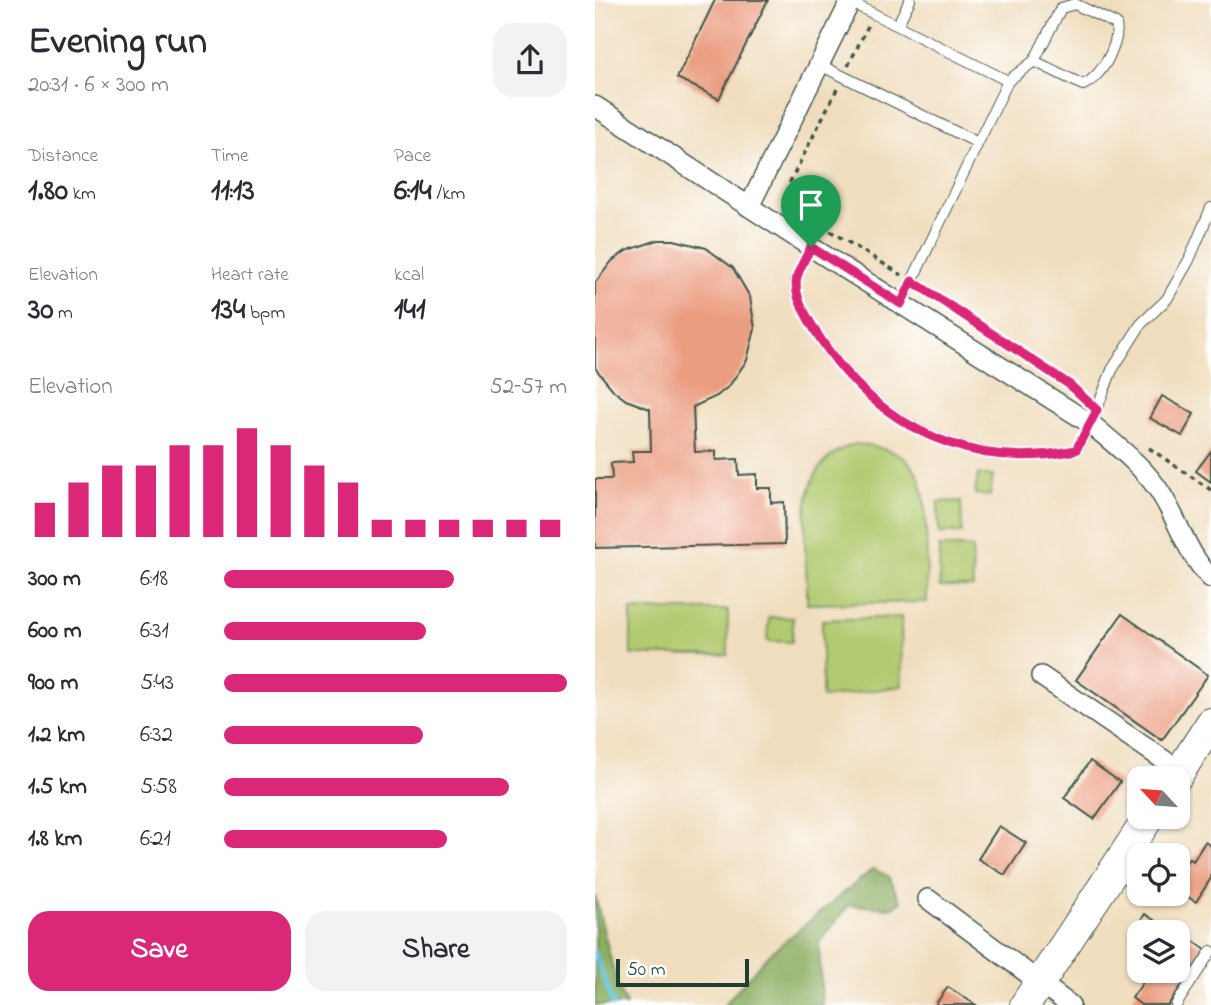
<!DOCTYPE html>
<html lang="en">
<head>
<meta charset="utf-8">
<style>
	:root { --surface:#fff; --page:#f2f2f3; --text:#2b2b33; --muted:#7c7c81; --accent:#db2777 }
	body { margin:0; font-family:"Indie Flower",sans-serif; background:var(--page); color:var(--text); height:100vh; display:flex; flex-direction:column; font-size:26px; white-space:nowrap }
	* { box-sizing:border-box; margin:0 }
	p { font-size:23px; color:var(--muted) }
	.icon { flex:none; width:38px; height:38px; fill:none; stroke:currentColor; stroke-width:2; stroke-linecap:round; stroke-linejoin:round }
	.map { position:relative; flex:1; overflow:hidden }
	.side { display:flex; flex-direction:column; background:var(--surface); width:595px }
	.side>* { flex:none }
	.needle { width:46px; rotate:296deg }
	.controls { position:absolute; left:532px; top:766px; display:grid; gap:14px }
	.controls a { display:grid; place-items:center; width:63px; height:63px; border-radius:14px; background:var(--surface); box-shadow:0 2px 5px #0004; font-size:35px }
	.scale { position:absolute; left:21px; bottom:18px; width:133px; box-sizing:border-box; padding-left:7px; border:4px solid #1f3d34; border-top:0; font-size:19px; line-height:24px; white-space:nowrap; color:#1f3d34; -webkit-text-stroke:5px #fff; paint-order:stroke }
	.pin { position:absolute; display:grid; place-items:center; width:60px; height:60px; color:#fff; margin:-72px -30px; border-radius:50% 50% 50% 0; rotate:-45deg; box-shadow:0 0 7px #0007 }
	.pin .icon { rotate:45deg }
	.round { display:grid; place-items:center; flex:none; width:74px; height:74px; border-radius:21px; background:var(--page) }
	.overview { display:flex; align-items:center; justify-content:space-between; height:119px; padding:0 28px }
	h1 { font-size:38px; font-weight:700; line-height:52px }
	.metrics { display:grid; grid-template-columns:repeat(3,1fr); gap:10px; height:119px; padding:7px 28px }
	.metrics div { display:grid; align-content:center }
	.metrics b { font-size:30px; font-weight:700 }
	.metrics small { font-size:19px; font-weight:400 }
	.metrics p { font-size:19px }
	.chart { height:196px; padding:14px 28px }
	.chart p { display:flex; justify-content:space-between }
	.chart svg { width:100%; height:126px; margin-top:7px; stroke:var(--accent); stroke-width:6 }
	.cta { display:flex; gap:14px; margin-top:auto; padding:14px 28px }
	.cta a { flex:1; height:80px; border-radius:21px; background:var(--accent); color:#fff; font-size:28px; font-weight:700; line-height:80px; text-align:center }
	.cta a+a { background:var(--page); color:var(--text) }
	ul { padding:0 28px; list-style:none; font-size:23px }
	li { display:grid; grid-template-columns:112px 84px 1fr; align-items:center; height:52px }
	li i { height:18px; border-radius:9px; background:var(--accent) }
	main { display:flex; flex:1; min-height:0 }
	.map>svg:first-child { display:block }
	.green { fill:#b2ca6f; stroke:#688452; stroke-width:2 }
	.forest { fill:#8dae62; stroke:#56764b; stroke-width:2 }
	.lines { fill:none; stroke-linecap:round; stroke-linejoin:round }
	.stream { stroke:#5ec5db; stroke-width:5 }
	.building { fill:#eb9d80 }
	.service-casing { stroke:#3e5549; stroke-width:12 }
	.minor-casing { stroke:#3e5549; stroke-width:22 }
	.primary-casing { stroke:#3e5549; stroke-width:32 }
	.path { stroke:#3e5549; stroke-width:3.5; stroke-dasharray:5 5; stroke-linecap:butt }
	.service { stroke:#fff; stroke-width:10 }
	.minor { stroke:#fff; stroke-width:19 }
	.primary { stroke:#fff; stroke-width:30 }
	.route-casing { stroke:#fff; stroke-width:14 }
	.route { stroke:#db2777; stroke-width:9 }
</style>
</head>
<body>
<main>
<section class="side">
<div class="overview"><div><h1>Evening run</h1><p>20:31 · 6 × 300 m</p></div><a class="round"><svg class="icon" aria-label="share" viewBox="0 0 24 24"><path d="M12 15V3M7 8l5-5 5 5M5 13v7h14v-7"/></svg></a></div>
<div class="metrics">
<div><p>Distance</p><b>1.80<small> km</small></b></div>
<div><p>Time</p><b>11:13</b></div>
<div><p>Pace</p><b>6:14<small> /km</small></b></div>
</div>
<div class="metrics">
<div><p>Elevation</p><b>30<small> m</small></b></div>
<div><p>Heart rate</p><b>134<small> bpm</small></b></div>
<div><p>kcal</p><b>141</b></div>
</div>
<div class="chart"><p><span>Elevation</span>52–57 m</p>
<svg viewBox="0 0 160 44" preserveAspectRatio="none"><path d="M5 44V32M15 44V25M25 44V19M35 44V19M45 44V12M55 44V12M65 44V6M75 44V12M85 44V19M95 44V25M105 44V38M115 44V38M125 44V38M135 44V38M145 44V38M155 44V38"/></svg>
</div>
<ul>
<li><b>300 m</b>6:18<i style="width:67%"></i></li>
<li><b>600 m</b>6:31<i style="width:59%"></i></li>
<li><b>900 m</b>5:43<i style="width:100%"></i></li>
<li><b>1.2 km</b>6:32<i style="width:58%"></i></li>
<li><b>1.5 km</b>5:58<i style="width:83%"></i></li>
<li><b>1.8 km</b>6:21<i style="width:65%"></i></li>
</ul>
<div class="cta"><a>Save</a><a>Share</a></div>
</section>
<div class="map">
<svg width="616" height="1005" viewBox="0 0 616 1005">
	<rect width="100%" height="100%" fill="#fff"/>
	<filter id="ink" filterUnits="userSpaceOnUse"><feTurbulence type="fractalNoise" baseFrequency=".0143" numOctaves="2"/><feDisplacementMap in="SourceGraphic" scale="14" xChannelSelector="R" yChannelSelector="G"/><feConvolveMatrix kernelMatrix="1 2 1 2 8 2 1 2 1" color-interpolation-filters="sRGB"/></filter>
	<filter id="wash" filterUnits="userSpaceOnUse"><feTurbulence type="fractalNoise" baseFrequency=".00686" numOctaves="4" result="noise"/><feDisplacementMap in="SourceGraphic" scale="28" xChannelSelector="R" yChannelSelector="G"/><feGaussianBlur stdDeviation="1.57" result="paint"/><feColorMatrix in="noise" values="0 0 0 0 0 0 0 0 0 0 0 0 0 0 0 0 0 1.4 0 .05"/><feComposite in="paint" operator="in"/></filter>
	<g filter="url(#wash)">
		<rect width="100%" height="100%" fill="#f0ddbd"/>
		<path class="green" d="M261,444C323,450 330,473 331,531C332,555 332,579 332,602L212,604C214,549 191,462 261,444Z
			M383,474L398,476L395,496L380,494Z
			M366,501L367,533H344L343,502Z
			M344,547H377L378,587H345Z
			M36,610H133V655H36Z
			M174,617L198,618L197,642L172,641Z
			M306,617L307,686L227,698V620Z"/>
		<path class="forest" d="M278,869L293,876L306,902L296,908L254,905L224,943L227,1005H129L173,955Z
			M0,896L22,985L31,1005H0Z"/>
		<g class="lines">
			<path class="stream" d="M0,953L18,1005"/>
		</g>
		<g id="blocks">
			<path class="building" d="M120,0H173L124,99L82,78Z
				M63,240H79L111,248L138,268L155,297L160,329L152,360L134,386L122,396L98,407L100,452L121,451V460L143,459L144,475L162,474V488H176V503L189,502L190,544L0,548V479H17L16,463L38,462L37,451H56L55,409L31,400L19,391L0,368V283L17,261L31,251Z
				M567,396L599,414L587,436L555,418Z
				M616,451V482L601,471Z
				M527,614L613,675L567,740L481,680Z
				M495,761L525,782L499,819L469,798Z
				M404,826L431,843L410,875L383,859Z
				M610,842L616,846V878L601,902L583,891V875L594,858L598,861Z
				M550,914L577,932L580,928L611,950L573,1005H546L537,998L556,971H583V933H544V941L536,935Z
				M353,987L381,1005H340Z"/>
		</g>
	</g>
	<g filter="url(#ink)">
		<use href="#blocks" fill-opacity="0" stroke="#3e5549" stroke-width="2"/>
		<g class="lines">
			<defs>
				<path id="service" d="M303,24L315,0
					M225,65L383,143L413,81L255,2
					M413,81L439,61L488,85C506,77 525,45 521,24L480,4L466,8L439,61
					M216,247C211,257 205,267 202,277C198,293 208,309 215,322C247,377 293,421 354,443C395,458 438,459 481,450L496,424L517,370L546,324L572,299L594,260L616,208
					M306,304L383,143
					M581,1005L616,951"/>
				<path id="minor" d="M0,106L216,247L496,424C518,443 542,461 560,485C582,514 589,551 616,578
					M154,207L256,0
					M446,676L585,771
					M333,899L475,1005"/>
				<path id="primary" d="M580,779L616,723
					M430,1005L554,817"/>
			</defs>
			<use href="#service" class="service-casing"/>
			<use href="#minor" class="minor-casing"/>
			<use href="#primary" class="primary-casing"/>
			<path class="path" d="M253,66L273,26
				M242,89L195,182L212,217L307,275
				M329,288L482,392
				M554,448L616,490"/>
			<use href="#service" class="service"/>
			<use href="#minor" class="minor"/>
			<use href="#primary" class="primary"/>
		</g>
	</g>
	<g class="lines" filter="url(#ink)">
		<defs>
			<path id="route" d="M216,247L306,304L317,281L475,385L502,410L481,450C438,459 395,458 354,443C293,422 247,377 215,322C208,309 198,293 202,277C205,267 211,257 216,247Z"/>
		</defs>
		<use href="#route" class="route-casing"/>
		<use href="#route" class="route"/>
	</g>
</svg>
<div class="controls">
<a><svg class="needle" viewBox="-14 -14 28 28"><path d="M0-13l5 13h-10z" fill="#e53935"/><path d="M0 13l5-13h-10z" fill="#7c7c81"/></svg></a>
<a><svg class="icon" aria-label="locate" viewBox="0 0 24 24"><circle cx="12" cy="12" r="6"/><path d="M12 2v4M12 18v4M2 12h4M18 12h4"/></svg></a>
<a><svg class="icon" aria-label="layers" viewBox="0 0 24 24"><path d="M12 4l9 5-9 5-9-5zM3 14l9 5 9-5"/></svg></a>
</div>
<div class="scale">50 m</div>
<div class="pin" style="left:216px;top:247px;background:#1e9e55"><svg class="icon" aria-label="arrive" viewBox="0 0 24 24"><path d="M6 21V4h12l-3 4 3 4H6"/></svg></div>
</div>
</main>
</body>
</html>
